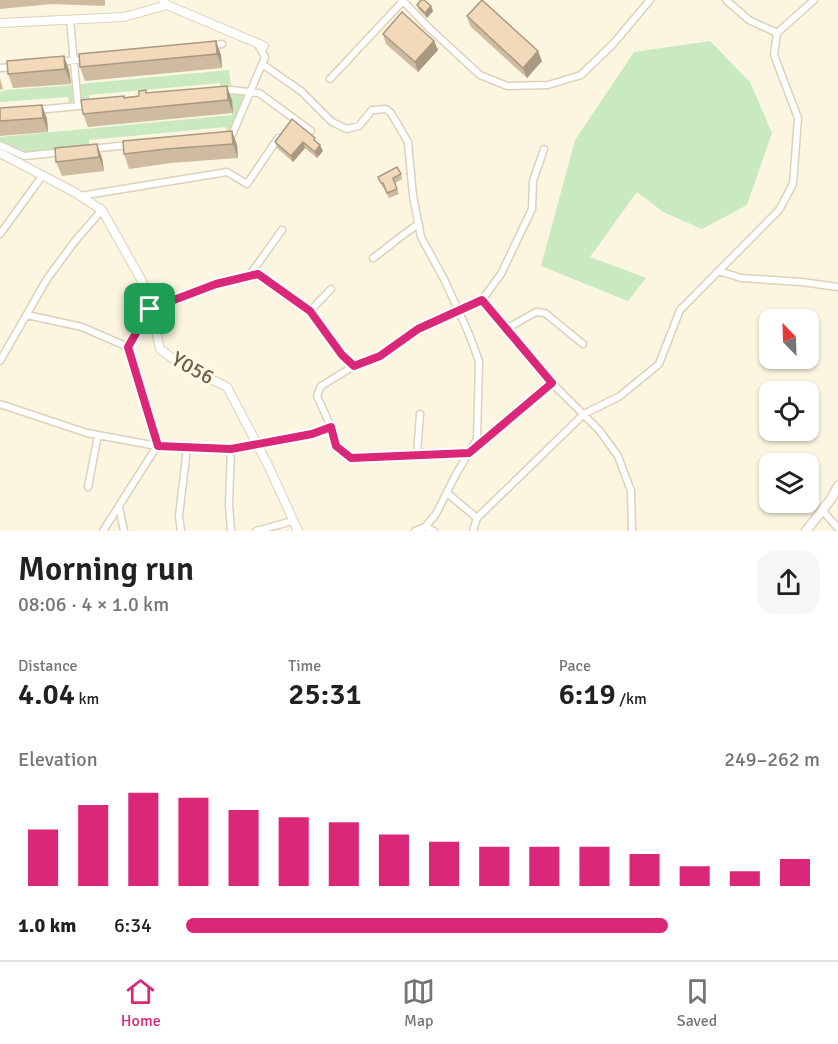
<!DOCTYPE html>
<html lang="en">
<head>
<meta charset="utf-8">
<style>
	:root { --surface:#fff; --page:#f6f6f6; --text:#202124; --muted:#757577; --line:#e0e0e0; --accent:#db2777 }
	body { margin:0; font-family:Signika,sans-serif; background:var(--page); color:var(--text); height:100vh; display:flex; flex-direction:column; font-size:22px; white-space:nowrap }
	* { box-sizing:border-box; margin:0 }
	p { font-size:20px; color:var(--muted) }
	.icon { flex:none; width:33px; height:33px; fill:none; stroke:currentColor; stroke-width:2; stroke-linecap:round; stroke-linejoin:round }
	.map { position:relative; height:531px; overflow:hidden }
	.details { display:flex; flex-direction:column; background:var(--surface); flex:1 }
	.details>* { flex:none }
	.needle { width:39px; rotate:337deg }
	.buttons { position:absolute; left:759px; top:309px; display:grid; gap:12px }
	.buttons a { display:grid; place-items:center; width:60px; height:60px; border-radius:12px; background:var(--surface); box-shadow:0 2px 4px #0004; font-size:30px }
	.pin { position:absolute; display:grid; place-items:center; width:51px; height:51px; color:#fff; margin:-26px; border-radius:12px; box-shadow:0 3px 9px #0006 }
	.round { display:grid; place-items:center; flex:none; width:63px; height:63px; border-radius:18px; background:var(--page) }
	.overview { display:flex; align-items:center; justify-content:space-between; height:102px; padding:0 18px }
	h1 { font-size:33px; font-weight:600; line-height:45px }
	.metrics { display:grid; grid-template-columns:repeat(3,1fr); gap:9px; height:102px; padding:6px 18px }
	.metrics div { display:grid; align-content:center }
	.metrics b { font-size:30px; font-weight:600 }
	.metrics small { font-size:16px; font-weight:400 }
	.metrics p { font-size:16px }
	.chart { height:168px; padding:12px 18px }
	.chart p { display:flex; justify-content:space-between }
	.chart svg { width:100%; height:108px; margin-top:6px; stroke:var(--accent); stroke-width:6 }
	ul { padding:0 18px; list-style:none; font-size:20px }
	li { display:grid; grid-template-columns:96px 72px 1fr; align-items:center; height:45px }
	li i { height:15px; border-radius:8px; background:var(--accent) }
	.dock { display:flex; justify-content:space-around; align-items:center; height:84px; border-top:2px solid var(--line); background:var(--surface); font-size:16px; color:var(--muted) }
	.dock a { display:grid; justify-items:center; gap:3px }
	.dock .current { color:var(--accent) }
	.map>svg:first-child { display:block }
	.green { fill:#c9e9c0 }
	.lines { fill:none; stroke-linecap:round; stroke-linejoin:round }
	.minor-casing { stroke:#ddd1ba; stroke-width:9 }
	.tertiary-casing { stroke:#ddd1ba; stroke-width:10 }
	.secondary-casing { stroke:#e2d3b8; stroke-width:11 }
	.minor { stroke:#fff; stroke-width:6 }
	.tertiary { stroke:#fff; stroke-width:8 }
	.secondary { stroke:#fff; stroke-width:8 }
	.wall { fill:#cfbb9f }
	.shaded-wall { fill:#a99882 }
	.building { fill:#f1d9b9; stroke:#a99882; stroke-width:1.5 }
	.route-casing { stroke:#fff; stroke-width:12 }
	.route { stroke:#db2777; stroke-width:8 }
	.labels { text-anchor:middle; stroke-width:6; stroke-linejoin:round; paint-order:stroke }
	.street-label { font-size:21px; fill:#735f48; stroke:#fffae7 }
</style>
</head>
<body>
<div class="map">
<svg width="838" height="531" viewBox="0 0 838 531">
	<rect width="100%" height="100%" fill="#fcf6e1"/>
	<path class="green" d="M710,41L750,82L772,133L747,205L702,229L663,212L637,192L590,257L646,278L628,301L541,266L575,140L634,52Z
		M229,70L231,87L220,88V83L89,95V102H84L81,100L80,84Z
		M72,85L73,101L69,104L68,97L0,102V92L6,90Z
		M231,94H243L244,97L232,128L227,133L226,127L89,140V147L24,153L0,142V137L232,115Z"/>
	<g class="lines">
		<defs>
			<path id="minor" d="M402,0L428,27L480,75L507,86L548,85L581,75L613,44L650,0
				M726,0L749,20L777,33L814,0
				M70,20L78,106
				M209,46L222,44
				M60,62L86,59
				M262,64L301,91L332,122L347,129L359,126L372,110L386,109L391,113L408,142L413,196L421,237L445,281L469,334L479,361L477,439L455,476L436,514L425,527L415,531
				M0,68L14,67
				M330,79L404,0
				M221,91L231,90L259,93L311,131
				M36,110L89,105
				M228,135H232L265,57L257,43
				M0,145L24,156L63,152
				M91,149L128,145
				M80,196L227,172L247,184L278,138
				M0,234L43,175
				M373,258C389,247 402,234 419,224
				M719,271L741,278L802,282L838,287
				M249,276L282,230
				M482,300L552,383L599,430L618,456L631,491L632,531
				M310,311L331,289
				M27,315L82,327L128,347L150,309L216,284L258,274L310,311L343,355L354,366L380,356L418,329L482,300L501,274L532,209L533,181L544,149
				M506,329L536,312L545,313L583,344
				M0,361L47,279L75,241L102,210
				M0,404L87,433L157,446L128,347
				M331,427L336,445L351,458L469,453L552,383
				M417,454L420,414
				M88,487L98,435
				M447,493L477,518
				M119,507L124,531
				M822,510L838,528
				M425,527L434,531
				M103,531L157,446L231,449L312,434L331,427L317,396L321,386L354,366
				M181,531L179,516L187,448
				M231,531L229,504L231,449
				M256,531L293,521
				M473,531L477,518L584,414L620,396L659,364L680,310L779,210L793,184L798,118L774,55L777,33"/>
			<path id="tertiary" d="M163,0L167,5L264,46
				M0,23L124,17L167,5
				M0,153L74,192L102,210L142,281L154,322L160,349L177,362L227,387L268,465L298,531"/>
			<path id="secondary" d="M806,531L831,499L838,486"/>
		</defs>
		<use href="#minor" class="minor-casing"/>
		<use href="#tertiary" class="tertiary-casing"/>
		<use href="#secondary" class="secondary-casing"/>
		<use href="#minor" class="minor"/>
		<use href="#tertiary" class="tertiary"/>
		<use href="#secondary" class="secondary"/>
	</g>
	<path class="wall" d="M0,0H105V6L52,4L0,9Z
		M417,5L431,6L433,11L427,18L419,10Z
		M467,16L542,61L527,78L470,26Z
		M383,34L434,41L438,50L418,72L386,44Z
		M216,41L221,55L222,68L85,81L80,67Z
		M64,56L69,70L71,84L13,88L8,74Z
		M0,78L3,89L0,90Z
		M147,93L232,100L233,113L88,127L83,114L124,97L139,96Z
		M42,105L47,119L48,132L0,136V108Z
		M232,131L237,145L238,158L171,163L129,169L124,154Z
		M275,142H317L323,151L317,158L305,148L293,162L277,148Z
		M55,148L102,158L104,171L62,176L56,162Z
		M401,174L402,179L395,183L399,194L389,198L384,188H383L378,177Z"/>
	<path class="shaded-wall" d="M431,6L433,11L427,18L425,13Z
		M216,41L221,55L222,68L217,54Z
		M434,41L438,50L418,72L415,62Z
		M538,51L542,61L527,78L523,68Z
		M64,56L69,70L71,84L65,69Z
		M227,86L232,100L233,113L228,100Z
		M42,105L47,119L48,132L43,118Z
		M232,131L237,145L238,158L233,144Z
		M303,142L305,148L293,162L291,156Z
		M97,144L102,158L104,171L99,157Z
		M320,145L323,151L317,158L315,152Z"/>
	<path class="building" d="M421,0H424L431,6L425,13L417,5Z
		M482,0L538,51L523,68L467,16Z
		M402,12L434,41L415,62L383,34Z
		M216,41L217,54L80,67L79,54Z
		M64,56L65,69L8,74L7,61Z
		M227,86L228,100L83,114L81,100L124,96V98L139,96V91L146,90V93Z
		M42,105L43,118L0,121V108Z
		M292,119L315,138L314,140L320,145L315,152L303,142L291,156L275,142Z
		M232,131L233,144L166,149L124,154L123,141Z
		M97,144L99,157L56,162L55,148Z
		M397,167L401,174L393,178L397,189L387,193L383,183H381L378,177Z"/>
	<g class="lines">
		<defs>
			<path id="route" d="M258,274L310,311L342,355L354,366L380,356L418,329L482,300L552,383L469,453L351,458L336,446L331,427L312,434L231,449L158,446L128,347L150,309L216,284Z"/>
		</defs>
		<use href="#route" class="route-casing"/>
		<use href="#route" class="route"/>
	</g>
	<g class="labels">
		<g class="street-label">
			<text transform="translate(193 368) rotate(29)" y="7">Y056</text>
		</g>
	</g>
</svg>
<div class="buttons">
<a><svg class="needle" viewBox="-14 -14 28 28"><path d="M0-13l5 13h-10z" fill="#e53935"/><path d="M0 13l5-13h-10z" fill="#757577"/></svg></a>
<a><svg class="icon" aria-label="locate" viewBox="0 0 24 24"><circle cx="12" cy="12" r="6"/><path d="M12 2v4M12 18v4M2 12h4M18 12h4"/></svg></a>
<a><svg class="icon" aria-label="layers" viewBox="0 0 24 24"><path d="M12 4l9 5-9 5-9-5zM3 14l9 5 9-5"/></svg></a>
</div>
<div class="pin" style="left:150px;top:309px;background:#1e9e55"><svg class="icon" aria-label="arrive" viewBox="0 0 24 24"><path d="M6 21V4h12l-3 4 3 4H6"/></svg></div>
</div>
<section class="details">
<div class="overview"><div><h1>Morning run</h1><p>08:06 · 4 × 1.0 km</p></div><a class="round"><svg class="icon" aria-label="share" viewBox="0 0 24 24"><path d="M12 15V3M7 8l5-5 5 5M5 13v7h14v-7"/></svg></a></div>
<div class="metrics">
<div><p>Distance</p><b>4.04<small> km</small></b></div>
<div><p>Time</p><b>25:31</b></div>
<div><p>Pace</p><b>6:19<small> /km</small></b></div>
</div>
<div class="chart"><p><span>Elevation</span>249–262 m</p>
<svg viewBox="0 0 160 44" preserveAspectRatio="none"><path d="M5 44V21M15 44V11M25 44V6M35 44V8M45 44V13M55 44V16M65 44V18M75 44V23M85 44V26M95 44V28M105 44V28M115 44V28M125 44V31M135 44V36M145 44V38M155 44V33"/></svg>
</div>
<ul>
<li><b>1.0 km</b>6:34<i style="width:76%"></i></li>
</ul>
</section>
<nav class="dock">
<a class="current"><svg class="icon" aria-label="home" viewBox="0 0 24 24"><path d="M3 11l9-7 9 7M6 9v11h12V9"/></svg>Home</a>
<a><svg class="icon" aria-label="map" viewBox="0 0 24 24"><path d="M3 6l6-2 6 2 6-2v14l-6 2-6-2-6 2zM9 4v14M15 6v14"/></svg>Map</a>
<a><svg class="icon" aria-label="saved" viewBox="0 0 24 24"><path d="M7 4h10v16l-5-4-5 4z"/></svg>Saved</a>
</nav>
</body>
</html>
